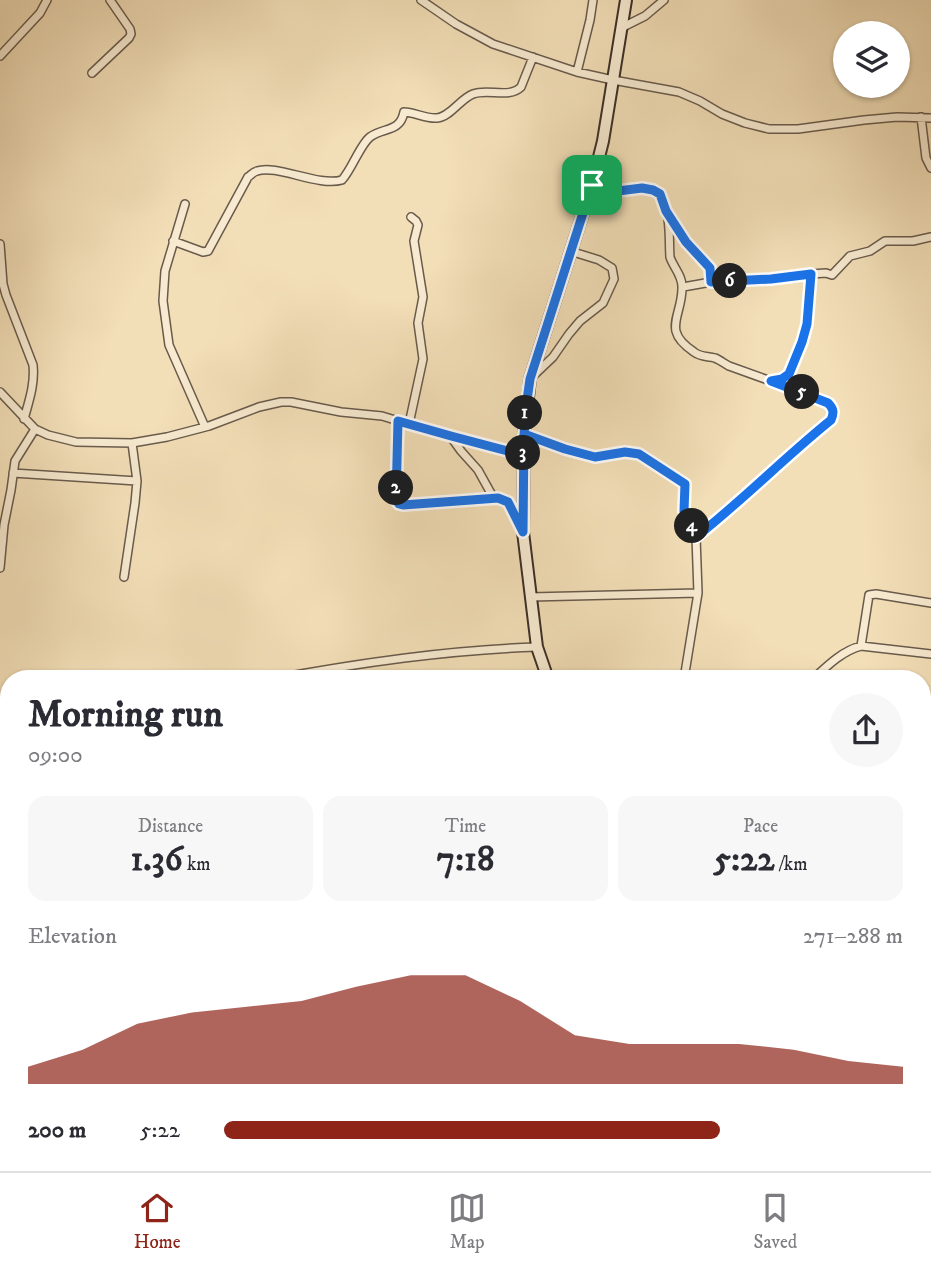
<!DOCTYPE html>
<html lang="en">
<head>
<meta charset="utf-8">
<style>
	:root { --surface:#fff; --page:#f7f7f7; --text:#2b2b33; --muted:#7c7c81; --line:#e1e1e2; --accent:#8f2418 }
	body { margin:0; font-family:"IM FELL DW Pica",serif; background:var(--page); color:var(--text); height:100vh; display:flex; flex-direction:column; font-size:26px; white-space:nowrap }
	* { box-sizing:border-box; margin:0 }
	p { font-size:23px; color:var(--muted) }
	.icon { flex:none; width:38px; height:38px; fill:none; stroke:currentColor; stroke-width:2; stroke-linecap:round; stroke-linejoin:round }
	.map { position:relative; flex:1; overflow:hidden }
	.details { position:absolute; left:0px; top:670px; width:931px; height:502px; display:flex; flex-direction:column; background:var(--surface); border-radius:28px 28px 0 0; box-shadow:0 2px 5px #0004 }
	.details>* { flex:none }
	.fabs { position:absolute; left:833px; top:21px; display:grid; gap:14px }
	.fabs a { display:grid; place-items:center; width:77px; height:77px; border-radius:50%; background:var(--surface); box-shadow:0 2px 5px #0004; font-size:35px }
	.pin { position:absolute; display:grid; place-items:center; width:60px; height:60px; color:#fff; margin:-30px; border-radius:14px; box-shadow:0 4px 10px #0006 }
	.km { position:absolute; width:35px; height:35px; margin:-18px; border-radius:50%; background:#222; color:#fff; font-size:19px; line-height:35px; text-align:center }
	.round { display:grid; place-items:center; flex:none; width:74px; height:74px; border-radius:37px; background:var(--page) }
	.summary { display:flex; align-items:center; justify-content:space-between; height:119px; padding:0 28px }
	h1 { font-size:38px; font-weight:700; line-height:52px }
	.stats { display:grid; grid-template-columns:repeat(3,1fr); gap:10px; height:119px; padding:7px 28px }
	.stats div { display:grid; align-content:center; border-radius:18px; background:var(--page); text-align:center }
	.stats b { font-size:35px; font-weight:700 }
	.stats small { font-size:19px; font-weight:400 }
	.stats p { font-size:19px }
	.chart { height:196px; padding:14px 28px }
	.chart p { display:flex; justify-content:space-between }
	.chart svg { width:100%; height:126px; margin-top:7px; fill:var(--accent); opacity:.7 }
	ul { padding:0 28px; list-style:none; font-size:23px }
	li { display:grid; grid-template-columns:112px 84px 1fr; align-items:center; height:52px }
	li i { height:18px; border-radius:9px; background:var(--accent) }
	.dock { display:flex; justify-content:space-around; align-items:center; height:98px; border-top:2px solid var(--line); background:var(--surface); font-size:19px; color:var(--muted) }
	.dock a { display:grid; justify-items:center; gap:4px }
	.dock .on { color:var(--accent) }
	.map>svg:first-child { display:block }
	.lines { fill:none; stroke-linecap:round; stroke-linejoin:round }
	.street-casing { stroke:#695b4c; stroke-width:10 }
	.secondary-casing { stroke:#3b2f28; stroke-width:14 }
	.street { stroke:#f7ead0; stroke-width:7 }
	.secondary { stroke:#f7ead0; stroke-width:10 }
	.route-casing { stroke:#fff; stroke-width:14 }
	.route { stroke:#1a73e8; stroke-width:9 }
</style>
</head>
<body>
<div class="map">
<svg width="931" height="1171" viewBox="0 0 931 1171">
	<rect width="100%" height="100%" fill="#f2deb7"/>
	<filter id="stains"><feTurbulence type="fractalNoise" baseFrequency=".00286" numOctaves="4"/><feColorMatrix values="0 0 0 0 .2 0 0 0 0 .09 0 0 0 0 .02 0 0 0 .5 -.17"/></filter>
	<radialGradient id="worn" r=".72"><stop offset=".6" stop-color="#630" stop-opacity="0"/><stop offset="1" stop-color="#630" stop-opacity=".3"/></radialGradient>
	<g class="lines">
		<defs>
			<path id="street" d="M421,0L456,24L493,44L577,72L613,80L679,92L700,101L722,114L745,123L769,129H798L864,120L897,117L931,118
				M621,28L645,16L664,0
				M0,56L40,13L47,0
				M577,72L590,20L593,0
				M92,73L129,38L131,34L130,29L110,0
				M921,117L926,158L931,168
				M592,185C603,189 612,193 624,191C635,189 625,189 635,188C675,183 668,231 670,257C673,267 683,276 682,288C682,317 661,330 694,352C700,357 707,356 715,358C720,360 725,364 729,366L818,398C830,403 836,407 831,420C784,457 743,500 696,537
				M185,204L165,271L163,301L169,345L205,427
				M669,214L686,242L710,268L711,282
				M173,241L203,252L208,251L248,177C251,175 253,172 257,171C277,164 318,187 342,180C352,169 360,145 370,137C383,127 400,133 404,112C414,112 426,119 437,118C450,117 460,99 473,94C488,88 509,99 521,87L533,57
				M0,244L3,284L6,295L33,365C35,384 29,401 24,419
				M683,287L711,282L771,279L811,274L826,273L832,275L850,256L870,251L885,241H913L931,237
				M533,376L553,357L569,334L580,321L603,303L614,279L612,268L599,260L570,251
				M775,380L782,379L789,374L802,342L807,324L811,274
				M0,392L35,429L48,435L76,442L132,443L167,437L209,426L259,407L281,402H291L341,412L382,416L451,437L523,455
				M398,421L396,500L399,504L403,505L498,498L507,502L521,528
				M409,424L423,359L418,323L423,297L414,241L418,225L416,221L411,217
				M524,434L565,449L595,457L625,452L638,454L685,484L684,511L696,537L698,593L684,679
				M451,437L461,451L478,470L493,497
				M13,473L137,481
				M0,568L4,525L11,490L15,461L35,429
				M124,577L135,503L137,481L132,443
				M530,597L698,593
				M861,646L869,595L876,594L931,603
				M272,679C360,663 447,650 537,647
				M813,679C827,666 842,651 861,646L931,654
				M0,731H9
				M922,815L931,813
				M922,845L931,878
				M922,941L931,933
				M0,974H9
				M421,1164L424,1171
				M467,1164L469,1171
				M695,1164L735,1171
				M10,1171L29,1164
				M765,1171L791,1164"/>
			<path id="secondary" d="M548,679L537,647L523,532L524,434L530,379L592,185L603,141L626,0
				M812,1164L829,1171"/>
		</defs>
		<use href="#street" class="street-casing"/>
		<use href="#secondary" class="secondary-casing"/>
		<use href="#street" class="street"/>
		<use href="#secondary" class="secondary"/>
	</g>
	<g class="lines">
		<defs>
			<path id="route" d="M592,185L530,379C526,404 524,429 523,455L451,436L398,421L396,500L399,504L403,505L498,498L508,502L523,532L524,434L565,449L595,457L625,452L639,454L685,484L684,511L696,537C743,500 785,457 831,420C834,413 834,409 828,403L771,381L782,379L789,374L802,342L807,324L811,274L771,279L711,282L710,268L686,242L666,211L660,194L653,190L642,188L610,192L592,185"/>
		</defs>
		<use href="#route" class="route-casing"/>
		<use href="#route" class="route"/>
	</g>
	<rect width="100%" height="100%" filter="url(#stains)"/>
	<rect width="100%" height="100%" fill="url(#worn)"/>
</svg>
<div class="fabs">
<a><svg class="icon" aria-label="layers" viewBox="0 0 24 24"><path d="M12 4l9 5-9 5-9-5zM3 14l9 5 9-5"/></svg></a>
</div>
<div class="pin" style="left:592px;top:185px;background:#1e9e55"><svg class="icon" aria-label="arrive" viewBox="0 0 24 24"><path d="M6 21V4h12l-3 4 3 4H6"/></svg></div>
<b class="km" style="left:525px;top:413px">1</b>
<b class="km" style="left:396px;top:488px">2</b>
<b class="km" style="left:523px;top:453px">3</b>
<b class="km" style="left:692px;top:526px">4</b>
<b class="km" style="left:802px;top:392px">5</b>
<b class="km" style="left:730px;top:281px">6</b>
<section class="details">
<div class="summary"><div><h1>Morning run</h1><p>09:00</p></div><a class="round"><svg class="icon" aria-label="share" viewBox="0 0 24 24"><path d="M12 15V3M7 8l5-5 5 5M5 13v7h14v-7"/></svg></a></div>
<div class="stats">
<div><p>Distance</p><b>1.36<small> km</small></b></div>
<div><p>Time</p><b>7:18</b></div>
<div><p>Pace</p><b>5:22<small> /km</small></b></div>
</div>
<div class="chart"><p><span>Elevation</span>271–288 m</p>
<svg viewBox="0 0 160 44" preserveAspectRatio="none"><path d="M0 44V38L10 32L20 23L30 19L40 17L50 15L60 10L70 6L80 6L90 15L100 27L110 30L120 30L130 30L140 32L150 36L160 38V44z"/></svg>
</div>
<ul>
<li><b>200 m</b>5:22<i style="width:73%"></i></li>
</ul>
</section>
</div>
<nav class="dock">
<a class="on"><svg class="icon" aria-label="home" viewBox="0 0 24 24"><path d="M3 11l9-7 9 7M6 9v11h12V9"/></svg>Home</a>
<a><svg class="icon" aria-label="map" viewBox="0 0 24 24"><path d="M3 6l6-2 6 2 6-2v14l-6 2-6-2-6 2zM9 4v14M15 6v14"/></svg>Map</a>
<a><svg class="icon" aria-label="saved" viewBox="0 0 24 24"><path d="M7 4h10v16l-5-4-5 4z"/></svg>Saved</a>
</nav>
</body>
</html>
